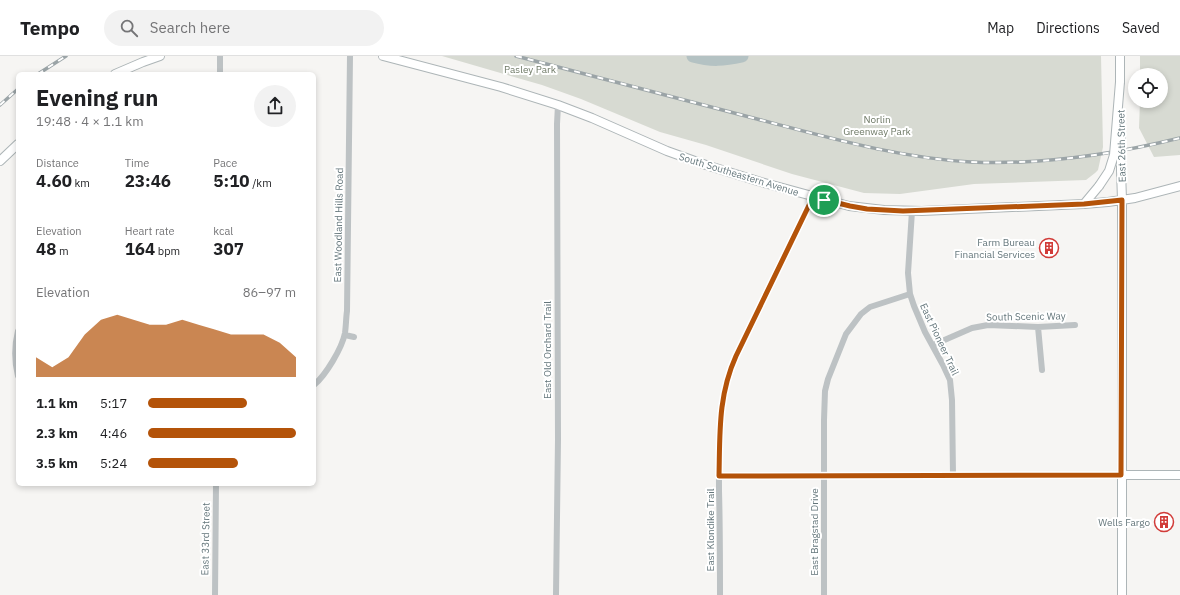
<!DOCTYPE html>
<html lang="en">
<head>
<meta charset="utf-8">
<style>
	:root { --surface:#fff; --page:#f2f2f2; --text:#202124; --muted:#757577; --line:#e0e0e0; --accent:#b45309 }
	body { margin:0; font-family:"IBM Plex Sans",sans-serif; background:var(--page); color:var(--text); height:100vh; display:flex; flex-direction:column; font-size:15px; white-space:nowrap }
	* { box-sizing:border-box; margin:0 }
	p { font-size:13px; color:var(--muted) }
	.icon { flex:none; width:22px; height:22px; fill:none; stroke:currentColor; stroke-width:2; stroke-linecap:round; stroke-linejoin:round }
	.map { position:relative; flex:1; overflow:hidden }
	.panel { position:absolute; left:16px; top:16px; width:300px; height:414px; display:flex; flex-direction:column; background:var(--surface); border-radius:6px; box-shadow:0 2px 6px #0003 }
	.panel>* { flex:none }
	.controls { position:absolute; left:1128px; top:12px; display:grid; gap:8px }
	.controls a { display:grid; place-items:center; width:40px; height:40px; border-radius:50%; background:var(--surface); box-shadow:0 2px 6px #0003; font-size:20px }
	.pin { position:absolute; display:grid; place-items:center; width:34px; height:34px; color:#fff; margin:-17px; border:2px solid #fff; border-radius:50%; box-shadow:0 1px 4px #0007 }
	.round { display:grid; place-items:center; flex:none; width:42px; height:42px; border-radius:21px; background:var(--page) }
	.head { display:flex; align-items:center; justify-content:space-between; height:68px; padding:0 20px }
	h1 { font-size:22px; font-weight:800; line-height:30px }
	.metrics { display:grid; grid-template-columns:repeat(3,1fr); gap:6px; height:68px; padding:4px 20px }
	.metrics div { display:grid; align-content:center }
	.metrics b { font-size:17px; font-weight:800 }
	.metrics small { font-size:11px; font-weight:400 }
	.metrics p { font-size:11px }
	.chart { height:112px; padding:8px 20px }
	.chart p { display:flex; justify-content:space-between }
	.chart svg { width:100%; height:72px; margin-top:4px; fill:var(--accent); opacity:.7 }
	ul { padding:0 20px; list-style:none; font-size:13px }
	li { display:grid; grid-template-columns:64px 48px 1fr; align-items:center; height:30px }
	li i { height:10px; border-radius:5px; background:var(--accent) }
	header { display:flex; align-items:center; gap:24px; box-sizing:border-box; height:56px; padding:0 20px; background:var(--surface); border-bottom:1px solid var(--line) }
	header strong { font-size:19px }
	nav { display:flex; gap:22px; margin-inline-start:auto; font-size:14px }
	.search { width:280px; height:36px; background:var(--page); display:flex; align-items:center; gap:10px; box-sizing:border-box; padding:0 14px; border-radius:22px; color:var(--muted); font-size:15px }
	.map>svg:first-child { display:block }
	.green { fill:#d7dad2 }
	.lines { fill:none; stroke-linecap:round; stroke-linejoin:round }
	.river { stroke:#b4c2c3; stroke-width:13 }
	.secondary-casing { stroke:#adb5b7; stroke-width:10 }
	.street { stroke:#bdc2c4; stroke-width:6 }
	.secondary { stroke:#fff; stroke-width:8 }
	.rail-casing { stroke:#9ba4a7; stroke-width:3.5 }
	.rail { stroke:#fff; stroke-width:2; stroke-dasharray:6; stroke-linecap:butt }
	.secondary-bridge-casing { stroke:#adb5b7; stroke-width:10; stroke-linecap:butt }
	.secondary-bridge { stroke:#fff; stroke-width:8 }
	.route-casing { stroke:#fff; stroke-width:8 }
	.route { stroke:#b45309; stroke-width:5 }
	.labels { text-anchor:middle; stroke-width:4; stroke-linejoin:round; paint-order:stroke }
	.park-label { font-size:10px; fill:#6e7966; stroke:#fff }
	.street-label { font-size:10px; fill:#64767b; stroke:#fff }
	.poi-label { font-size:10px; fill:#64767b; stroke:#fff; text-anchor:end }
</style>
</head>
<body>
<header>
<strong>Tempo</strong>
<div class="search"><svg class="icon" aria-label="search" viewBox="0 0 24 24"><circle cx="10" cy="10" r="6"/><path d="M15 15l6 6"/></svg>Search here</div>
<nav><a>Map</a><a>Directions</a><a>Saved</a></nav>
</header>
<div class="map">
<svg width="1180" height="539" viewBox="0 0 1180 539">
	<rect width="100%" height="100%" fill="#f6f5f3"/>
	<path class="green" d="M442,0H1101L1103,91L1098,114L1095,117L1086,124L974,128L900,138L864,137L792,118L706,89L660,76L581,43L542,29Z
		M1140,0H1180V99L1154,101L1139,72L1140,45H1161V19H1140Z"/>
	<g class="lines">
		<path class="river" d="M693,0C711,5 724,4 742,0"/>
		<defs>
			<path id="secondary" d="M383,0L501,31L558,49L592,62L667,95L706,109L761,126L849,150L884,154L922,155L1084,148L1108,146L1135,142L1180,130
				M1120,0V26
				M115,18L143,6L160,0
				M0,105L18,88
				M1121,114L1122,144V539
				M1084,148L1099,130
				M1121,419H1180"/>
		</defs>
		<use href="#secondary" class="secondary-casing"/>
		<path class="street" d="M220,18V0
			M912,155L908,217L910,238L914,250L925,276L943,309L950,324L952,344L953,419
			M1038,271L1042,314
			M18,275C14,291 14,304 18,320
			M345,279L354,281
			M933,289L972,272L988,269L1038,271L1075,269
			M314,329C326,319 342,292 345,277C346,270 346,262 347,255L350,0
			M719,420L1121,419
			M215,539L216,428
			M556,539L558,383L557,68L558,49
			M720,539C720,504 720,470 719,435C719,389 717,343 736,300L813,141
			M824,539V364L825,335L828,323L846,278L861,258L870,251L910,238"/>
		<use href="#secondary" class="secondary"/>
		<defs>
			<path id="rail" d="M516,0C597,21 677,42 757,63C827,81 898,102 971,106C1041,109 1111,99 1180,82
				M38,18L66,0
				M0,49L18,33"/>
		</defs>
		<use href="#rail" class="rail-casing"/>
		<use href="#rail" class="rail"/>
		<defs>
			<path id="secondary-bridge" d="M1121,79V114
				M1099,130L1109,115L1114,99L1120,26"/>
		</defs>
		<use href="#secondary-bridge" class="secondary-bridge-casing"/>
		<use href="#secondary-bridge" class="secondary-bridge"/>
	</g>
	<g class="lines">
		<defs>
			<path id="route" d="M813,141L850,150L867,153L903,155L1084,148L1122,144L1121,419L719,420C720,377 718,340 736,300Z"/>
		</defs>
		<use href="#route" class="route-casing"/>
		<use href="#route" class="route"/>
	</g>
	<defs>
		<symbol id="building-ring" viewBox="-11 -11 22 22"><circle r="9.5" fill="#fff" stroke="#d13b38" stroke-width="1.5"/><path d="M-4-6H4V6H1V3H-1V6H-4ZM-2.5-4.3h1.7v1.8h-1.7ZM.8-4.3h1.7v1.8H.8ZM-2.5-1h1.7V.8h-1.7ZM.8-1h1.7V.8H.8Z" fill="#d13b38"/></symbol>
	</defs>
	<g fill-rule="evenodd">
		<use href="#building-ring" x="1038" y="181" width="22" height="22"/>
		<use href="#building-ring" x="1153" y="455" width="22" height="22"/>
	</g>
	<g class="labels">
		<g class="park-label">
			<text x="530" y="17">Pasley Park</text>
			<text x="877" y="67">Norlin<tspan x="877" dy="12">Greenway Park</tspan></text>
		</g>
		<g class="street-label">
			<text transform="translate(1121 90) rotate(-91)" y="4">East 26th Street</text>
			<text transform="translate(739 118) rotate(17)" y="4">South Southeastern Avenue</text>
			<text transform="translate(338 169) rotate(-89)" y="4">East Woodland Hills Road</text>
			<text transform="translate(1026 260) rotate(-1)" y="4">South Scenic Way</text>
			<text transform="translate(940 283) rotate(65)" y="4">East Pioneer Trail</text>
			<text transform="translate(547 294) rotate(-90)" y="4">East Old Orchard Trail</text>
			<text transform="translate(710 474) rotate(-90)" y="4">East Klondike Trail</text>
			<text transform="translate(814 476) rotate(-90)" y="4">East Bragstad Drive</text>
			<text transform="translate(205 483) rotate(-89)" y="4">East 33rd Street</text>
		</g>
		<g class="poi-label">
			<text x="1035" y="190">Farm Bureau<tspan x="1035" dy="12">Financial Services</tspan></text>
			<text x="1150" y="470">Wells Fargo</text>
		</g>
	</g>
</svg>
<div class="controls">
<a><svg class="icon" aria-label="locate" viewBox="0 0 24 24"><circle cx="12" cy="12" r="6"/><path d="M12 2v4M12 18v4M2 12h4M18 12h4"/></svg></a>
</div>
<div class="pin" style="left:824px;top:144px;background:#1e9e55"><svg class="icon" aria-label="arrive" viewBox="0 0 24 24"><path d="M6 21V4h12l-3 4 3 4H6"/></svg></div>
<section class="panel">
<div class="head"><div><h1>Evening run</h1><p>19:48 · 4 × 1.1 km</p></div><a class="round"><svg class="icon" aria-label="share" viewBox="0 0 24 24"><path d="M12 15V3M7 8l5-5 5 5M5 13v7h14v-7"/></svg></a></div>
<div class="metrics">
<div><p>Distance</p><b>4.60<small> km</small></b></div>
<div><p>Time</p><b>23:46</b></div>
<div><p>Pace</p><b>5:10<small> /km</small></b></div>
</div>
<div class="metrics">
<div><p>Elevation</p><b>48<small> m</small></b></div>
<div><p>Heart rate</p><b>164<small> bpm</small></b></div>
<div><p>kcal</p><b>307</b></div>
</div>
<div class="chart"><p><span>Elevation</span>86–97 m</p>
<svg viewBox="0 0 160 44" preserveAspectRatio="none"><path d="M0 44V32L10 38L20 32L30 18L40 9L50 6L60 9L70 12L80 12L90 9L100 12L110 15L120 18L130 18L140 18L150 23L160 32V44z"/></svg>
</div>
<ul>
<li><b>1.1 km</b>5:17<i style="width:67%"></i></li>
<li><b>2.3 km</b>4:46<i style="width:100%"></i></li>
<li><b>3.5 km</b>5:24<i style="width:61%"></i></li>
</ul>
</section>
</div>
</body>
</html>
